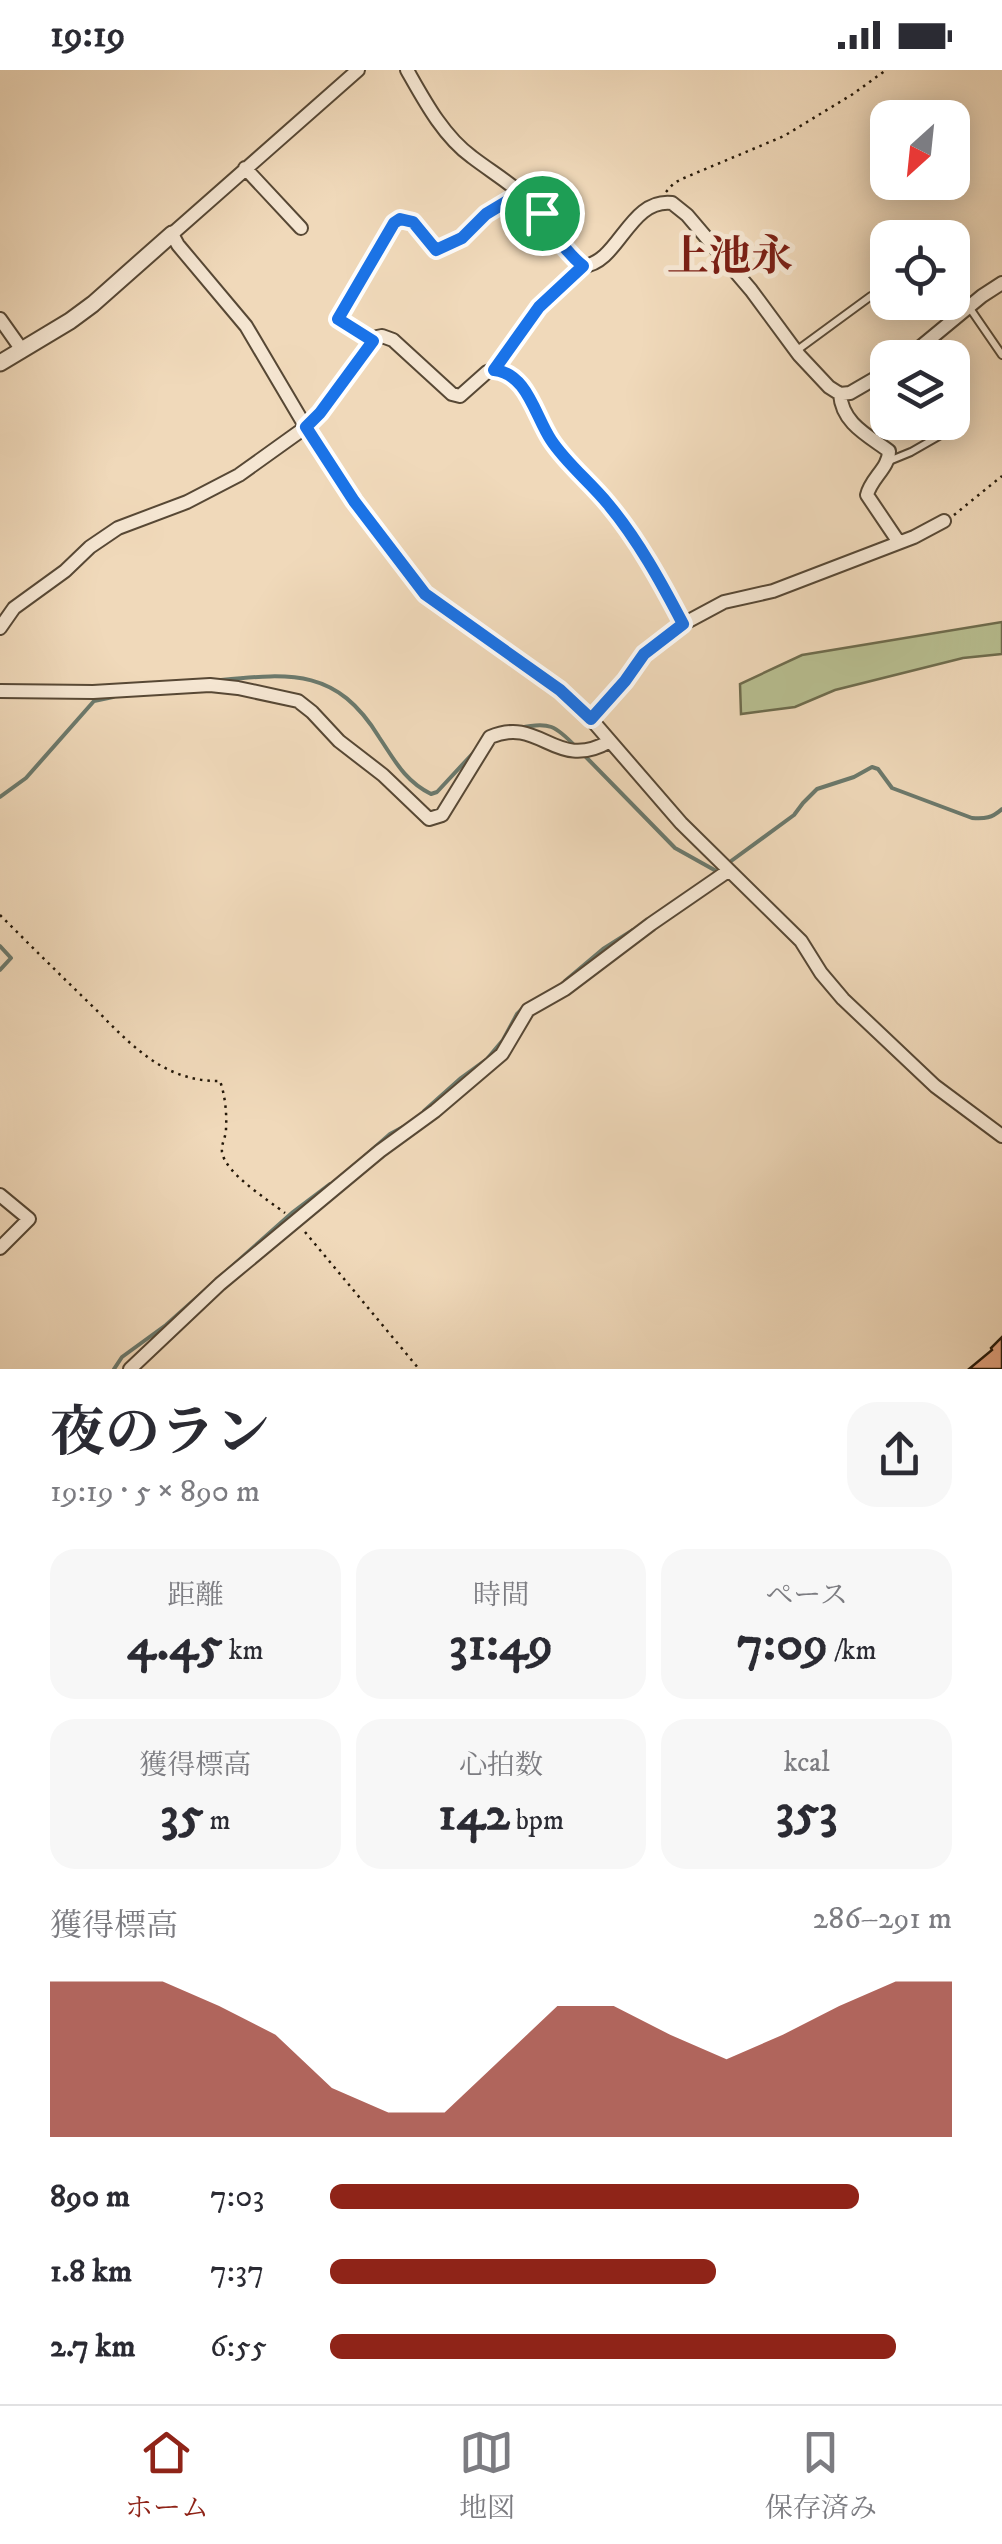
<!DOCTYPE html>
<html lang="ja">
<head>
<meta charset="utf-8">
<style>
	:root { --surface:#fff; --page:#f7f7f7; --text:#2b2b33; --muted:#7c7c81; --line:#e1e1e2; --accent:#8f2418 }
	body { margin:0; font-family:"IM FELL DW Pica","Noto Serif JP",serif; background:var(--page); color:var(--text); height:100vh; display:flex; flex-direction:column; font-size:38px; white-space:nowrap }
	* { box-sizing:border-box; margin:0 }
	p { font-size:32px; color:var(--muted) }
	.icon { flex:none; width:55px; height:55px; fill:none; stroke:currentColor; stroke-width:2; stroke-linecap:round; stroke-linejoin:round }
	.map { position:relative; height:1299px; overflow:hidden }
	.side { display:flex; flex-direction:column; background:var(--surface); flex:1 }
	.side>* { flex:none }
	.needle { width:65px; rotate:207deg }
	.controls { position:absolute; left:870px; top:30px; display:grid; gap:20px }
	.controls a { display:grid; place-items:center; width:100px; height:100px; border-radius:20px; background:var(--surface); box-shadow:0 5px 25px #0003; font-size:50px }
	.pin { position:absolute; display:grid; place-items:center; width:85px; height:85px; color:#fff; margin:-42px; border:5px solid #fff; border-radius:50%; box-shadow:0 2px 10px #0007 }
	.round { display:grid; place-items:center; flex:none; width:105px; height:105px; border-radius:30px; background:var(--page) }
	.head { display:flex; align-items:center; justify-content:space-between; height:170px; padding:0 50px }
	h1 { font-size:55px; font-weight:700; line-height:75px }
	.stats { display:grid; grid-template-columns:repeat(3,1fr); gap:15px; height:170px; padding:10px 50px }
	.stats div { display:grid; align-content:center; border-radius:25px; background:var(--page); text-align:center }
	.stats b { font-size:50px; font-weight:700 }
	.stats small { font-size:28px; font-weight:400 }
	.stats p { font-size:28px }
	.chart { height:280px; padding:20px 50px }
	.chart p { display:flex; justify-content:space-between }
	.chart svg { width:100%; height:180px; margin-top:10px; fill:var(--accent); opacity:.7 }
	ul { padding:0 50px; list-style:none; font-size:32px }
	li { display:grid; grid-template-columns:160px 120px 1fr; align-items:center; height:75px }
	li i { height:25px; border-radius:12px; background:var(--accent) }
	.status { display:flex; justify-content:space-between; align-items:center; height:70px; padding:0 50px; background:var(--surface); direction:ltr }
	.status svg { height:28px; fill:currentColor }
	.tab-bar { display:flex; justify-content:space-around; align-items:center; height:140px; border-top:2px solid var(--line); background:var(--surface); font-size:28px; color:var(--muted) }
	.tab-bar a { display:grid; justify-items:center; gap:5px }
	.tab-bar .active { color:var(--accent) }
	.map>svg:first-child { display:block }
	.green { fill:#b8bf91; stroke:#6e6c4d; stroke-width:2.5 }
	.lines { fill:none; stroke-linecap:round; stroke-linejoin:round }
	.stream { stroke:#6b796c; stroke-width:4 }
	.building { fill:#e4a480; stroke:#241809; stroke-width:2.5 }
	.service-casing { stroke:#574835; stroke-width:10 }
	.minor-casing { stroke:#574835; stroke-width:16 }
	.tertiary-casing { stroke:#574835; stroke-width:19 }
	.path { stroke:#241809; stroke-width:2.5; stroke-dasharray:2.5 5; stroke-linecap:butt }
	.service { stroke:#f5e6d2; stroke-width:6 }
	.minor { stroke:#f5e6d2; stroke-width:12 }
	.tertiary { stroke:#f5e6d2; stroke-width:15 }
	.route-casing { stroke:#fff; stroke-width:20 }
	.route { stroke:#1a73e8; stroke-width:12 }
	.labels { text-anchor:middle; stroke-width:10; stroke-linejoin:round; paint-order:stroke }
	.quarter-label { font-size:42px; font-weight:bold; fill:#7a1f14; stroke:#f5e6d2 }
</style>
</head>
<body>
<div class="status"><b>19:19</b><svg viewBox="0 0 49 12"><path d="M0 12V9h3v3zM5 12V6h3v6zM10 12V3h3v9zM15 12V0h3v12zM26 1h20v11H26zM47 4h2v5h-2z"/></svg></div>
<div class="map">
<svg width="1002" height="1299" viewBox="0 0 1002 1299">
	<rect width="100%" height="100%" fill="#f0d9ba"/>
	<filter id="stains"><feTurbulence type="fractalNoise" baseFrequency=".002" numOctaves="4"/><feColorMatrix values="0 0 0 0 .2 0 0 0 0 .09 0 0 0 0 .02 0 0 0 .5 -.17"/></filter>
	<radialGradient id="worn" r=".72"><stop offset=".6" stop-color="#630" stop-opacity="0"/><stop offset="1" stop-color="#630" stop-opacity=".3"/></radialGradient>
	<path class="green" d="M1002,552V584L963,588L835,620L795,637L741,644L740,614L802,585Z"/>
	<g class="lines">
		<path class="stream" d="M221,610C293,603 337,599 379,667C395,691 405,711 431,724L437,722L476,680
			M520,658C549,651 556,656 576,677
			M583,684L675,778L718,802
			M0,727L26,708L94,631L113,627
			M727,794L794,745L803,733L817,719L854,707L872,697L878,699L892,718L972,748C985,749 992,748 1002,739
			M0,876L11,888L0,900
			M565,911L603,879L633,860
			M424,1041L461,1008L487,989L503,970L517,944L524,937
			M365,1086L390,1064L405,1056
			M114,1299L122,1287L166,1255L293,1142L330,1114"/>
	</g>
	<path class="building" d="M1002,1267V1299H969L992,1280L991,1278Z"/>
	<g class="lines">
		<defs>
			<path id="service" d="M969,237L1002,285
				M796,281L871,226
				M889,391L911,382L946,362"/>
			<path id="minor" d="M358,0L172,164L178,175L246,256L311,366L354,431L425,524L560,619L591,649L681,753L801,871L821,903L843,929L935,1016L1002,1066
				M407,0C424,30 443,66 472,87C493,103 514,115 533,134C549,150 562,171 575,190L583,196C619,193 629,128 672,133L687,145L751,220L799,285L829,317L840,324L850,323L888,301
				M245,98L301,158
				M0,249L22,280
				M373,271L337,249L395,153L400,149L413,152L436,181L462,168L486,145L521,123
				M907,288L982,226L1002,213
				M494,299C527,303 535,346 551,369C566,393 590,412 608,434C638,471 661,512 683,554
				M840,324C842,353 867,365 889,381C889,398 871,408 867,425L898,471
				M0,558L14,538L65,501L90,477L118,458L187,432L239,405L306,357L320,343L377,267L382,266L393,270L452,324L460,326L487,302L494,299L539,237L583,196
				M0,621L93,622L210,615L238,618L298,631L312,642L339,671L383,705L429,749L442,745L490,667C541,645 555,703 610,671
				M591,649L625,611L645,584L683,554L724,532L773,521L914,467L944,451
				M0,1125L29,1149L0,1178
				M130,1299L220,1214L380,1081L435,1041L502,984L528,940L565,919L651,854L728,801"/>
			<path id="tertiary" d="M0,293L70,251L93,234L172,164"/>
		</defs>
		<use href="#service" class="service-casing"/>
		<use href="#minor" class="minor-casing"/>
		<use href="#tertiary" class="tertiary-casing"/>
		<path class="path" d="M666,122L674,113L684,108L784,66L853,24L886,0
			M954,445L1002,406
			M0,845C28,873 56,901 84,928C125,967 158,1012 220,1011C225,1025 227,1043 226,1059C226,1067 221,1074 222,1082C225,1103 268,1130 285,1143
			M305,1162L419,1299"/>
		<use href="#service" class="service"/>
		<use href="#minor" class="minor"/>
		<use href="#tertiary" class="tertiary"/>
	</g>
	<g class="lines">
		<defs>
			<path id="route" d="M521,123C545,145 559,177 583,196L539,237L494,300C527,303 535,346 551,370C566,393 590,412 608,434C638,470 661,512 683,554L644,584L625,611L591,649L560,620L425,524L354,431L306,357L320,343L373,271L338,249L394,153L400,149L413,152L436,180L462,168L486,144Z"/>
		</defs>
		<use href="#route" class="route-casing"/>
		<use href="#route" class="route"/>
	</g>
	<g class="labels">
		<g class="quarter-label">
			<text x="730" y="200">上池永</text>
		</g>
	</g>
	<rect width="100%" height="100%" filter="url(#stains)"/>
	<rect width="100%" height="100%" fill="url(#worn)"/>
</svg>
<div class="controls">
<a><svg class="needle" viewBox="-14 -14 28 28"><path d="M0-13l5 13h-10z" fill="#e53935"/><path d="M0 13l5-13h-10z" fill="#7c7c81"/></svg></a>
<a><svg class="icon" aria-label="locate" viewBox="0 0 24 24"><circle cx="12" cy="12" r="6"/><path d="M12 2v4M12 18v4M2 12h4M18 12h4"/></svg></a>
<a><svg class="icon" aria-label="layers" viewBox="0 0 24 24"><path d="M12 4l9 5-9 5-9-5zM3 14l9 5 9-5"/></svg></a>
</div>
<div class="pin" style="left:542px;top:143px;background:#1e9e55"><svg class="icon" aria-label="arrive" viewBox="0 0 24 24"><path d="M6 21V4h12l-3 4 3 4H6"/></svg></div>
</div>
<section class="side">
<div class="head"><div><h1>夜のラン</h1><p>19:19 · 5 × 890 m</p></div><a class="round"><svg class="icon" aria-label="share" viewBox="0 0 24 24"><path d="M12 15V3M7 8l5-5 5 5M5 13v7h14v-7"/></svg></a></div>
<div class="stats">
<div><p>距離</p><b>4.45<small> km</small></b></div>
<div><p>時間</p><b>31:49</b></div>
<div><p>ペース</p><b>7:09<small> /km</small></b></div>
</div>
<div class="stats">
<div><p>獲得標高</p><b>35<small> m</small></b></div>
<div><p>心拍数</p><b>142<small> bpm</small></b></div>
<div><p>kcal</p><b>353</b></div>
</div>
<div class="chart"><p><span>獲得標高</span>286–291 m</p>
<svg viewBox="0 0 160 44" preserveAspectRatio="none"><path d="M0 44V6L10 6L20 6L30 12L40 19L50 32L60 38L70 38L80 25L90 12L100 12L110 19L120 25L130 19L140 12L150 6L160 6V44z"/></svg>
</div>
<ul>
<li><b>890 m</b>7:03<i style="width:85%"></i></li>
<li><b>1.8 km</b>7:37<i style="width:62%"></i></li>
<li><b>2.7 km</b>6:55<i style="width:91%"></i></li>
</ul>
</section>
<nav class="tab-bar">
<a class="active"><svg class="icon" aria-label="home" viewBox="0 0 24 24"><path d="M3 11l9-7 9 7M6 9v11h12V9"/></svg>ホーム</a>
<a><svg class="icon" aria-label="map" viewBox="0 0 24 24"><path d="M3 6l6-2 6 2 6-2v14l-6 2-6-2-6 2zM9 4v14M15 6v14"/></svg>地図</a>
<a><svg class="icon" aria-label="saved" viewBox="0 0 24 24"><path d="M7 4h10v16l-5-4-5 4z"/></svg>保存済み</a>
</nav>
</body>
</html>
